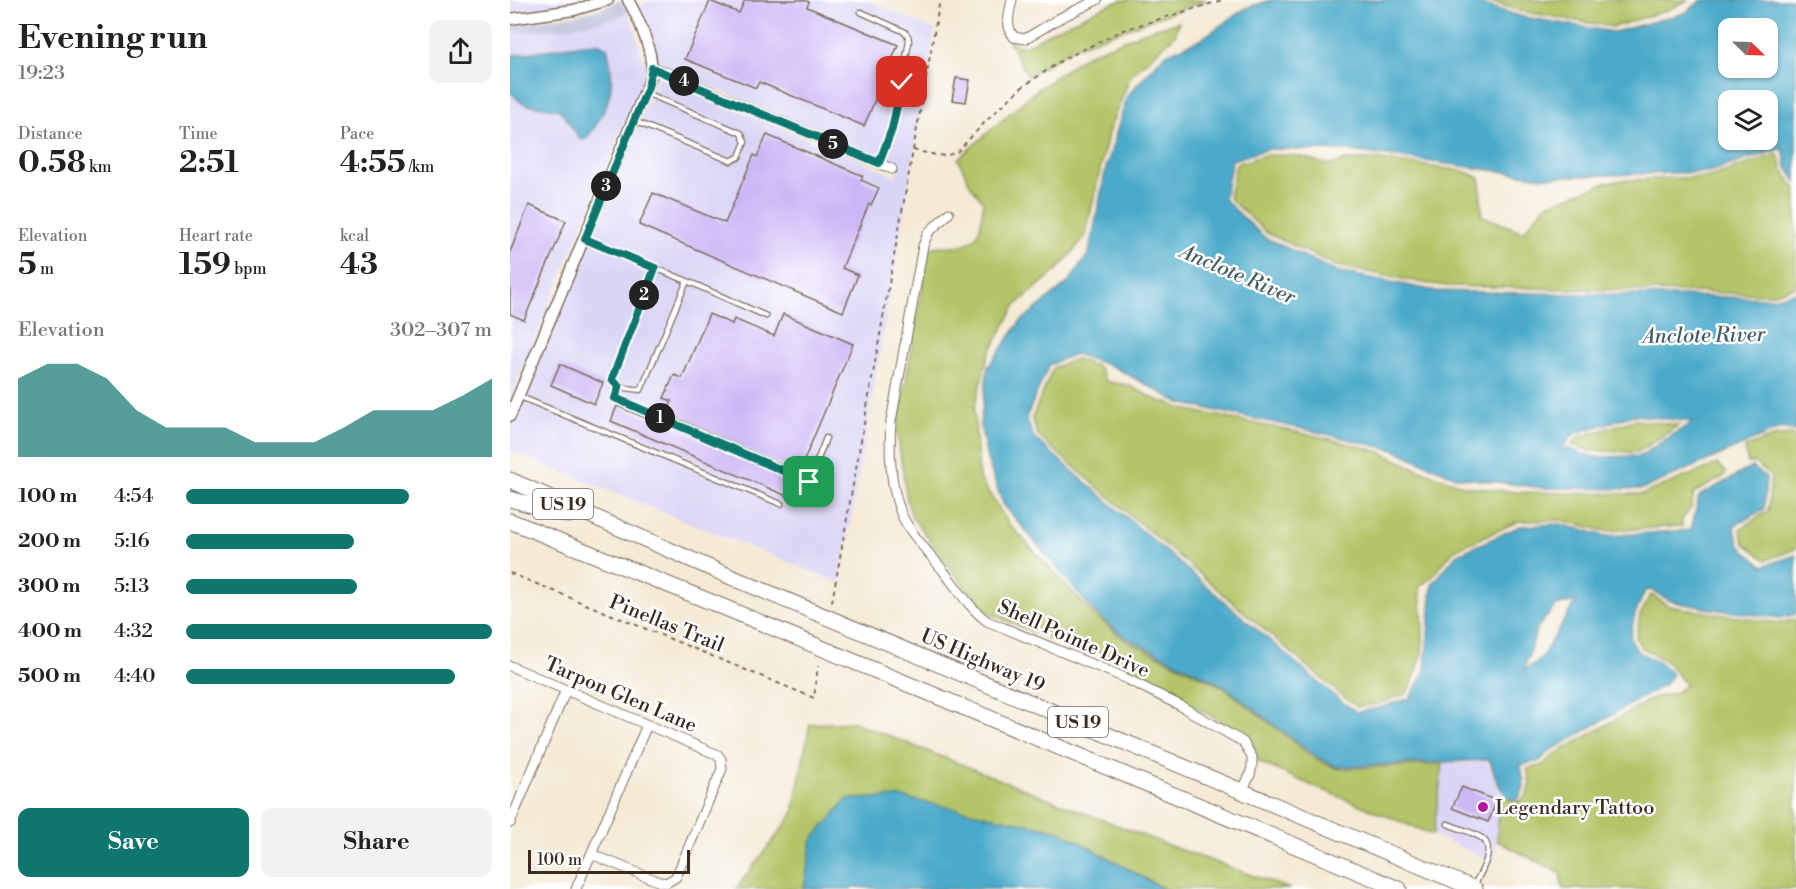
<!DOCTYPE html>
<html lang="en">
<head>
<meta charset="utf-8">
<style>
	:root { --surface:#fff; --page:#f2f2f2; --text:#222; --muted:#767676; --accent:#0f766e }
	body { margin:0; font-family:"Libre Bodoni",serif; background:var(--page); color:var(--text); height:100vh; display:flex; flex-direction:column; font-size:22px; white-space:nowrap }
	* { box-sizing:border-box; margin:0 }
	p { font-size:20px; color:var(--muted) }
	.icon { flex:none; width:33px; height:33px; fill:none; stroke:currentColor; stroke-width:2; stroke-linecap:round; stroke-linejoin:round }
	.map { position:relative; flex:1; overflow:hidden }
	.side { display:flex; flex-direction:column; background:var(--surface); width:510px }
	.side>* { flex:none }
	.needle { width:39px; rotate:113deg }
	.tools { position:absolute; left:1208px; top:18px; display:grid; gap:12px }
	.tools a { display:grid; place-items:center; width:60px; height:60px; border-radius:12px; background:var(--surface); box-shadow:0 2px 4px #0004; font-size:30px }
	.scale { position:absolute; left:18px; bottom:15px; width:162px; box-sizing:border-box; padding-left:6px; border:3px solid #3b2a1e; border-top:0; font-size:16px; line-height:21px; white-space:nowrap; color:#3b2a1e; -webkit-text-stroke:4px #fff; paint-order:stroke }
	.pin { position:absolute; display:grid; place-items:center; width:51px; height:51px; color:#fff; margin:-26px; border-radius:12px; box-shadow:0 3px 9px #0006 }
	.km { position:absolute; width:30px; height:30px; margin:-15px; border-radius:50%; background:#222; color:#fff; font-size:16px; line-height:30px; text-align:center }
	.round { display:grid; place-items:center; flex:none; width:63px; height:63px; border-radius:12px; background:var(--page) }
	.overview { display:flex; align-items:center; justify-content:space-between; height:102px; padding:0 18px }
	h1 { font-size:33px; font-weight:800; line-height:45px }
	.metrics { display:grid; grid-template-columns:repeat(3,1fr); gap:9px; height:102px; padding:6px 18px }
	.metrics div { display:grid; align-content:center }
	.metrics b { font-size:30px; font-weight:800 }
	.metrics small { font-size:16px; font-weight:400 }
	.metrics p { font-size:16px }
	.chart { height:168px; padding:12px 18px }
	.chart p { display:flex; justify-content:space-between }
	.chart svg { width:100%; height:108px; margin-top:6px; fill:var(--accent); opacity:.7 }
	.action { display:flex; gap:12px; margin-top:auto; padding:12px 18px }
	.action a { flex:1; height:69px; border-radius:12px; background:var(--accent); color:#fff; font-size:24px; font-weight:800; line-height:69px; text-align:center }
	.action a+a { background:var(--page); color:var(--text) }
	ul { padding:0 18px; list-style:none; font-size:20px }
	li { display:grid; grid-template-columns:96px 72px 1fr; align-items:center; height:45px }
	li i { height:15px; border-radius:8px; background:var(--accent) }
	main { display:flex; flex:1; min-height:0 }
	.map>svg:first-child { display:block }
	.built { fill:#dcd6f6 }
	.industrial { fill:#c2c2dc }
	.green { fill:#b3c568; stroke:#777843; stroke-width:1.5 }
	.water { fill:#4baaca; stroke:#436a74; stroke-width:1.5; fill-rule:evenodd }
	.building { fill:#ccb6f6 }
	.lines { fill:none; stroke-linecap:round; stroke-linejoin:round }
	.service-casing { stroke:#7c6d5e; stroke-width:7 }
	.minor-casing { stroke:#7c6d5e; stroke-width:11 }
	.tertiary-casing { stroke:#7c6d5e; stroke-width:13 }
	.trunk-casing { stroke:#7c6d5e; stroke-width:17 }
	.path { stroke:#7c6d5e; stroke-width:2; stroke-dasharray:4.5 4.5; stroke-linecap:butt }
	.service { stroke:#fff; stroke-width:4.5 }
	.minor { stroke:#fff; stroke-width:9 }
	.tertiary { stroke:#fff; stroke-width:10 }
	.trunk { stroke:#fff; stroke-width:15 }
	.route-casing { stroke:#fff; stroke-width:12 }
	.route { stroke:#0f766e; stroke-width:8 }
	.poi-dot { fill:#b5179e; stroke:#fff; stroke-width:2 }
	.labels { text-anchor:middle; stroke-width:5; stroke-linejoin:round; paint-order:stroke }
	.shield { fill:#fff; stroke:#766a62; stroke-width:1.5 }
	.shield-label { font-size:18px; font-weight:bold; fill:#3b2a1e }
	.street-label { font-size:20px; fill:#3b2a1e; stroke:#fff }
	.poi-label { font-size:20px; fill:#3b2a1e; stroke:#fff; text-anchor:start }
	.water-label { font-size:21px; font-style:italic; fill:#415d63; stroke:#fff }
</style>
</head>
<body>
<main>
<section class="side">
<div class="overview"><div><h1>Evening run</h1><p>19:23</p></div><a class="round"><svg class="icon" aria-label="share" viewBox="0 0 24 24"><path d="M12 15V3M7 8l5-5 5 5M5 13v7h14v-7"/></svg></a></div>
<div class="metrics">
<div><p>Distance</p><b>0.58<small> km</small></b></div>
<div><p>Time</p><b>2:51</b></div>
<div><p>Pace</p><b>4:55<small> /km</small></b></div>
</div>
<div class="metrics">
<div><p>Elevation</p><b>5<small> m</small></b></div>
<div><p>Heart rate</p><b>159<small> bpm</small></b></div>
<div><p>kcal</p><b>43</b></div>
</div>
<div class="chart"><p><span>Elevation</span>302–307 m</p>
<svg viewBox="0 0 160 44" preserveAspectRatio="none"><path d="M0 44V12L10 6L20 6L30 12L40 25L50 32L60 32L70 32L80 38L90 38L100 38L110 32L120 25L130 25L140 25L150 19L160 12V44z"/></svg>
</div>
<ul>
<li><b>100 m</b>4:54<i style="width:73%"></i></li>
<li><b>200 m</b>5:16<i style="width:55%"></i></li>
<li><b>300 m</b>5:13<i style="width:56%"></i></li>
<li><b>400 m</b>4:32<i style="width:100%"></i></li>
<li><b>500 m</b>4:40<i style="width:88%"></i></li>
</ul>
<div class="action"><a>Save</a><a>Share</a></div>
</section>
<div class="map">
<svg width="1286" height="889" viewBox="0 0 1286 889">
	<rect width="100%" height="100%" fill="#fff"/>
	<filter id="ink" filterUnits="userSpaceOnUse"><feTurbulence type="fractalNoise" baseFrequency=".0167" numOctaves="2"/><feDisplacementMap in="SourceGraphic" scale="12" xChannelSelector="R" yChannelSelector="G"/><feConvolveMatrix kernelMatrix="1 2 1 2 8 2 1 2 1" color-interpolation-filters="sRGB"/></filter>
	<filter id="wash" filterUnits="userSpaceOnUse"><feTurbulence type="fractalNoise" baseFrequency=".008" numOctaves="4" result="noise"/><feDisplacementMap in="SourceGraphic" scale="24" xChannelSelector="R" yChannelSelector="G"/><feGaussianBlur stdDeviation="1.35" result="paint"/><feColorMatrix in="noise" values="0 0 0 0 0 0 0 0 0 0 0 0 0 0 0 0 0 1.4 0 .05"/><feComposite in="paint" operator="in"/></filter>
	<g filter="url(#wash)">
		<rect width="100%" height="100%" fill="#f4ead6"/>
		<path class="built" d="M0,0H79L62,4L0,13Z
			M141,0H356L425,30L330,583L0,451V432L143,90L148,76L386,176L390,167L148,64L138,30L128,7Z
			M118,12L126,33L136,67L135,75L0,400V92L10,101L50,110L71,140L100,100L102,65L97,48L73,44L0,56V33L50,29L107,18Z
			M977,762L993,798L988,822L984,862L923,835L933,764Z"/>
		<path class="industrial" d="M110,0L118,12L107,18L50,29L0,33V25L65,15L91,9Z"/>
		<path class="green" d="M612,0H697L562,48L518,77L497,38L508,46L518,45L542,31L594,7Z
			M974,0H1178L1158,10L1103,27L1015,12Z
			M669,22L665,35L621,75L599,130L575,237L549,268L506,305L478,355L464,409L469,478L499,524L583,614L614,639L713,687L804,758L828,769L933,764L923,835L796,783L749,762L743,744L720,726L621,672L599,656L578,647L551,644L484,615L474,609L454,586L402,517L397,500L387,431L419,249C429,244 432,247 443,246C472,245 472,224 473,201L461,186L448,159L524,92L575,56L639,30Z
			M1268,154L1272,168L1283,186L1286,187V286L1262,294L937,286L914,283L827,266L757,233L719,198L726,164L755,155H778L793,157L810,163L823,165L836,160H869L953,171L970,178L972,216L1013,232L1036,205L1098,182L1113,180L1199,177Z
			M566,359L589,367L595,380L598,382L618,385L649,401L657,402L669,408L811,437L868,451L907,469L954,486L1006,492L1133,494L1207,464L1216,472L1213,477L1184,493L1181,508L1172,519V526L1096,531L1051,520L1009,521L944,550L922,577L909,587C914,630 919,654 896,694L867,704L847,707L831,695L528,436L522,418L543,368Z
			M1125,420L1169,425L1128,452L1080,451L1061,445L1069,437Z
			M1281,435L1286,437V549L1256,560L1234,543L1230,529L1258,511L1261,476L1245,463H1238L1235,448L1262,437Z
			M1141,595L1159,606L1200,613L1270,623L1286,619V889H1053L1050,873L987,841L988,822L993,798L1008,802C1023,795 1021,782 1017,769L1033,765L1042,756L1143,698L1165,693L1176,685L1156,661L1131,647L1126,638L1130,615Z
			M343,722L660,846L780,889H654L550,831L302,840L294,889H226L283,814L300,724Z"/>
		<path class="water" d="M761,0H957L1014,17L1104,32L1175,13L1192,0H1286V182L1276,166L1273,148L1198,172L1033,177L841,151L758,149L722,160L714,199L754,237L825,271L926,291L1263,298L1286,292V431L1271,428L1133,489L1034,488L946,477L884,450L812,433L670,403L604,367L565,354L539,365L516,418L524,438L828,699L847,712L868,708L900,698L915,671L922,585L946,555L1010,526L1050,524L1096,536L1181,530L1189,496L1242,467L1256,477L1254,509L1224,526L1229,545L1253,566L1286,555V614L1270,618L1200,609L1160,601L1141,590L1135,591L1125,614L1120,638L1127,651L1152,664L1162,674L1154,685L1038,752L1030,761L1011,765C1012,781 1019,785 1007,800C990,800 985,773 979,760L827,767L805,756L714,686L613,636L586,614L493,504L477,459L470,424L478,367L510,322L559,282L579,253L596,168L617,96L654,55L691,39L736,8ZM1257,28V68H1218V28ZM1257,100V140H1218V100ZM1124,415L1183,422L1130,456L1084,457L1052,447L1066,433ZM1066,601L1030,660L1014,670L1027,628L1046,606Z
			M73,44H89L97,48C107,85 100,109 76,139L71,140L50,110C39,107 20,107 11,102C7,99 4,95 0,92V56Z
			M391,797L550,831L654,889H378L343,887L341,889H294L302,840L337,799Z"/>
		<g id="blocks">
			<path class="building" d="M235,0H294L299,2L297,7L388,45L354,126L249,82L246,88L175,59L200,1L229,13Z
				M446,78L460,80L456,102L442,100Z
				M257,135L353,176L351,180L369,188L361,205L359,204L332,268L348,275L333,312L129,225L143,193L215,223L244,155L247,157Z
				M19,205L56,221L14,320L0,314V252Z
				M199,314L222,324L224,319L264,336L273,314L343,344L289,472L156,414L162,401L154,398L164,375L172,378Z
				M50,364L93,383L84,404L41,385Z
				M107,406L151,424L152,423L291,483L284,499L101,421Z
				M952,787L987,801L978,822L942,808Z"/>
		</g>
	</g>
	<g filter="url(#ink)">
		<use href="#blocks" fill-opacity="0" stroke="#7c6d5e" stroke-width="1.5"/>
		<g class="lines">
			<defs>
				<path id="service" d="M351,12L395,32L398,36L399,42L382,129L369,163
					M124,121L221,161L229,157L235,142L231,133L136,93
					M75,239L177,281L131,390L109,387L102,379L145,268
					M177,281L256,316
					M109,387L105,397L299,482L316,438
					M8,396L271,504
					M938,824C949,829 964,832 973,839C986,850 969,876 963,887"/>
				<path id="minor" d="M502,0C499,14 495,25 504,37L515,39L550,18L587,0
					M143,67L382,169
					M439,213L418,233L413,246L381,421C379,450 380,485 391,513C399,533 421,555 435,573C448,590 460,608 477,621L613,677L669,705L733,742L742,757V766L740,775L732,791
					M0,666L208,755L211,759L212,769L166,877L156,883L150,882L81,854
					M0,823L56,690
					M66,889L137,725"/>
				<path id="tertiary" d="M0,19L64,10L98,0
					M0,416L141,77C145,55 129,19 118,0"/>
				<path id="trunk" d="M0,480L221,577L965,889
					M0,499L59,515
					M0,521L206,604L889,889"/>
			</defs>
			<use href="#service" class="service-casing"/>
			<use href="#minor" class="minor-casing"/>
			<use href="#tertiary" class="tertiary-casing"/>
			<use href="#trunk" class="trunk-casing"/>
			<path class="path" d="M403,150L426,155L436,156L448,151L476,121L511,88L552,60L613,30L713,0
				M0,573L304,698L308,666
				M322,602L430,0"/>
			<use href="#service" class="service"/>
			<use href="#minor" class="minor"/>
			<use href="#tertiary" class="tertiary"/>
			<use href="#trunk" class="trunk"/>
		</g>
	</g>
	<g class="lines" filter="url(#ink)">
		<defs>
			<path id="route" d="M299,482L105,398L109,387L102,379L145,268L75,239L138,87L142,68L369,163L382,129L392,82"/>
		</defs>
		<use href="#route" class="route-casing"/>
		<use href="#route" class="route"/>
	</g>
	<circle class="poi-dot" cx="973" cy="807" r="6"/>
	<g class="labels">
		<g class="shield">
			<rect x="23" y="489" width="60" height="30" rx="4.5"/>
			<rect x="538" y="707" width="60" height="30" rx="4.5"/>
		</g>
		<g class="shield-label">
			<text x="53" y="510">US 19</text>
			<text x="568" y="728">US 19</text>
		</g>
		<g class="street-label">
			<text transform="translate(157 623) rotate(22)" y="7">Pinellas Trail</text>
			<text transform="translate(564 638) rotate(24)" y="7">Shell Pointe Drive</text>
			<text transform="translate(473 660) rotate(23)" y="7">US Highway 19</text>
			<text transform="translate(111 694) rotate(23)" y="7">Tarpon Glen Lane</text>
		</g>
		<g class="poi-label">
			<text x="985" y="814">Legendary Tattoo</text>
		</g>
		<g class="water-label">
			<text transform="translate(728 274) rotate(23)" y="7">Anclote River</text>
			<text transform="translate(1194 335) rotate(-1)" y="7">Anclote River</text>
		</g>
	</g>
</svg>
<div class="tools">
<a><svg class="needle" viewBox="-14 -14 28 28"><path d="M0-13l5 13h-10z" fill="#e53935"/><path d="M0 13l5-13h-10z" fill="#767676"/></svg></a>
<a><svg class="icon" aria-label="layers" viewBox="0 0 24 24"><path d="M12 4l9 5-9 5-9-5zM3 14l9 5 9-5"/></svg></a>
</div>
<div class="scale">100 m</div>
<div class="pin" style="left:299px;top:482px;background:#1e9e55"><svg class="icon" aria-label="arrive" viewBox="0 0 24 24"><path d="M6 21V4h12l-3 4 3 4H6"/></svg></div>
<div class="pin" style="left:392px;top:82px;background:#d93025"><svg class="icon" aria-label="check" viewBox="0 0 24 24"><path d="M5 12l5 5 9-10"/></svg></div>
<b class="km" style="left:150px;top:418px">1</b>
<b class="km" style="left:134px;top:295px">2</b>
<b class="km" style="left:96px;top:186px">3</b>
<b class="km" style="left:174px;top:81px">4</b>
<b class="km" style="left:323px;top:144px">5</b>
</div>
</main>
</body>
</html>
